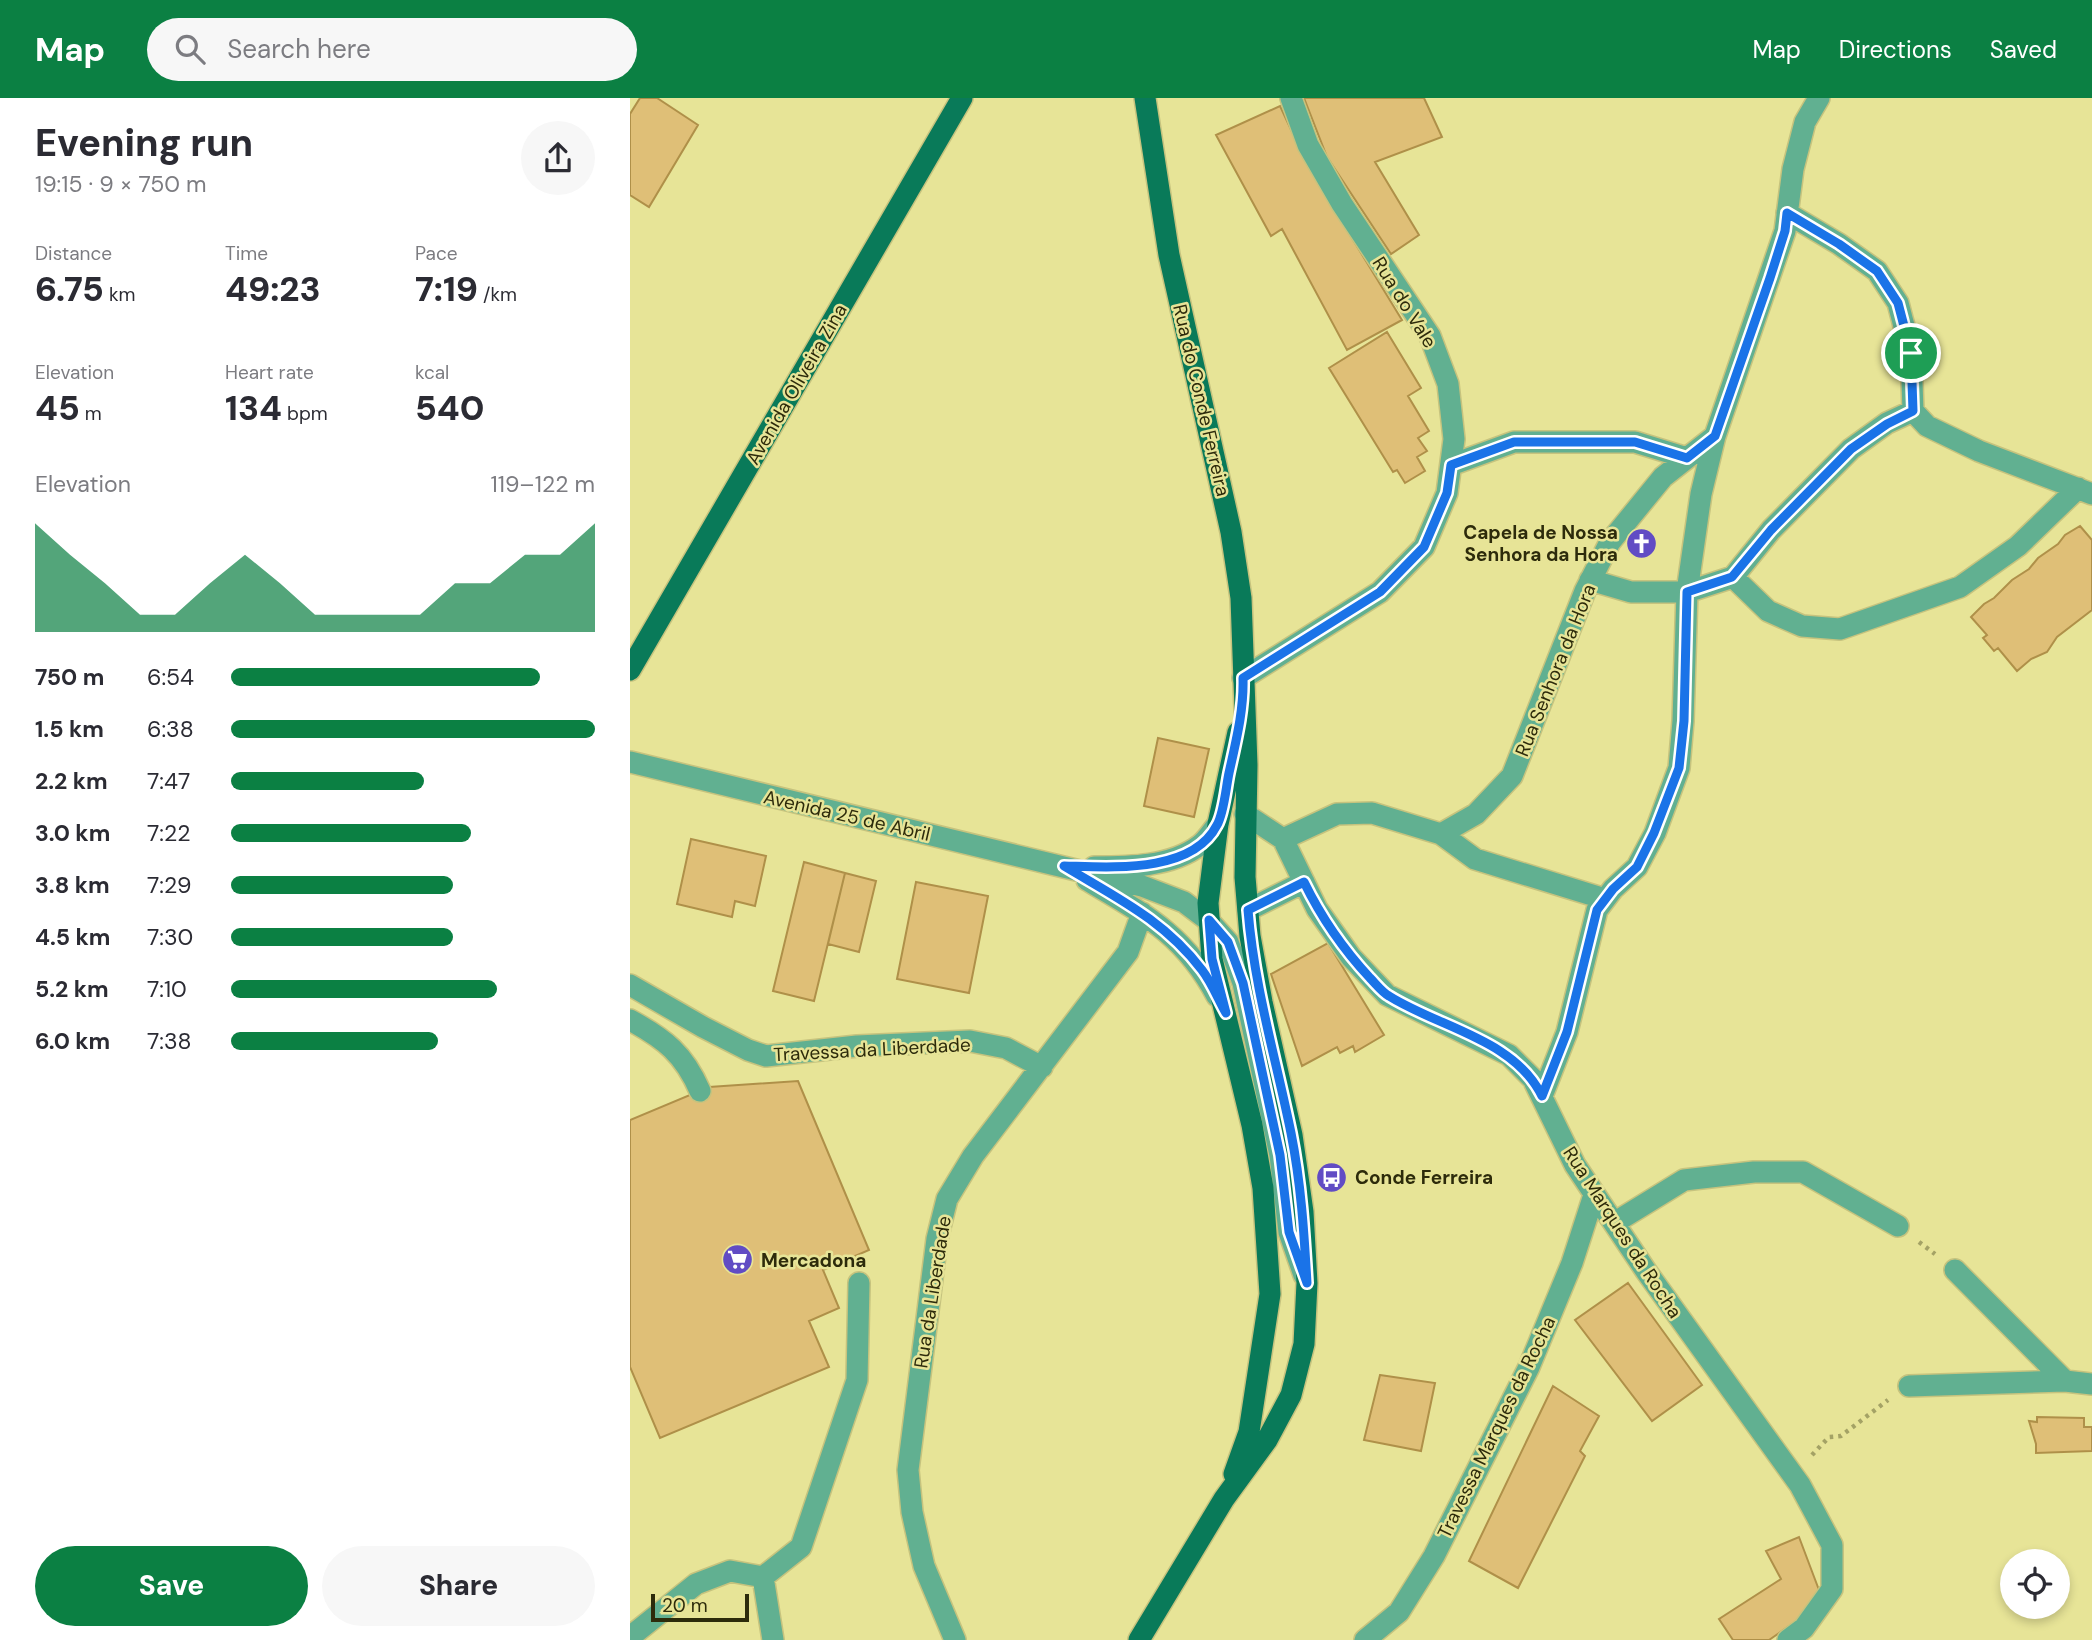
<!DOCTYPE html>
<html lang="en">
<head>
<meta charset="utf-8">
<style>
	:root { --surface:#fff; --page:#f7f7f7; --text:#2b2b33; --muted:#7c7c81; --accent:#0b8043 }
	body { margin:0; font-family:"DM Sans",sans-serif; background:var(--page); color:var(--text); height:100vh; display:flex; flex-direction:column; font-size:26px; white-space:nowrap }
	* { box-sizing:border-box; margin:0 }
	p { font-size:23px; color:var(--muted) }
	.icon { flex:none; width:38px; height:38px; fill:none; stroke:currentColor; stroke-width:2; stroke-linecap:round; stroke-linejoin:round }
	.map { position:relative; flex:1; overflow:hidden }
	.side { display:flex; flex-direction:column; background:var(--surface); width:630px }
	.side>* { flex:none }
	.tools { position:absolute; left:1370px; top:1451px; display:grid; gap:14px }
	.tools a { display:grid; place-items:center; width:70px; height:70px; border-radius:50%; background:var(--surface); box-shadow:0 4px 10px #0003; font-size:35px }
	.scale { position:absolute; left:21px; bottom:18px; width:98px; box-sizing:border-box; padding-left:7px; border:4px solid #2d2b0b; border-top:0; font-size:19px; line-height:24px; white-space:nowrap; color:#2d2b0b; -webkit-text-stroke:5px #e7e497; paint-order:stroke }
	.pin { position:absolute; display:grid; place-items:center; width:60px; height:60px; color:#fff; margin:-30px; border:4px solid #fff; border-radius:50%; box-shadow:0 2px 7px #0007 }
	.round { display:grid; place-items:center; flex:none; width:74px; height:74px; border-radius:37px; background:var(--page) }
	.summary { display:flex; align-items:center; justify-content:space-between; height:119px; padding:0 35px }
	h1 { font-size:38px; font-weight:800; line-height:52px }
	.metrics { display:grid; grid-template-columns:repeat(3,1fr); gap:10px; height:119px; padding:7px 35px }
	.metrics div { display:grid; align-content:center }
	.metrics b { font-size:35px; font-weight:800 }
	.metrics small { font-size:19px; font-weight:400 }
	.metrics p { font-size:19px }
	.chart { height:196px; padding:14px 35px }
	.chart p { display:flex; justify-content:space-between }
	.chart svg { width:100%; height:126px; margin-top:7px; fill:var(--accent); opacity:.7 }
	.cta { display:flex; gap:14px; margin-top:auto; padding:14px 35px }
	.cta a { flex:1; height:80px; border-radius:42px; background:var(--accent); color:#fff; font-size:28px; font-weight:800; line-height:80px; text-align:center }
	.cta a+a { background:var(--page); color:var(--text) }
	ul { padding:0 35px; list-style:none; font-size:23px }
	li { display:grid; grid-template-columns:112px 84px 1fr; align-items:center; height:52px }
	li i { height:18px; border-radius:9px; background:var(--accent) }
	header { display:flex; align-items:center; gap:42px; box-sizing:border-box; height:98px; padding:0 35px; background:var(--accent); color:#fff }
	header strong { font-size:33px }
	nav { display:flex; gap:38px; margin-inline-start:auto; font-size:24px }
	.search { width:490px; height:63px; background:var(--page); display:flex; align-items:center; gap:18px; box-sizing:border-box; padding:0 24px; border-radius:38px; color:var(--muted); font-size:26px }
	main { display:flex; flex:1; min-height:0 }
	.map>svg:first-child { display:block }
	.building { fill:#dfbf77; stroke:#af9049; stroke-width:2 }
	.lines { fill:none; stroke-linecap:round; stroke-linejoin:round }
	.minor-casing { stroke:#c6c37e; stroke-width:24 }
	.major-casing { stroke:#c6c37e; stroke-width:24 }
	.path { stroke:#a4a265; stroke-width:4.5; stroke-dasharray:3.5 5; stroke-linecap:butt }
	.minor { stroke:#61b091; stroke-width:21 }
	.major { stroke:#097a59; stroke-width:21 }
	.route-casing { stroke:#fff; stroke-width:14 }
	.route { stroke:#1a73e8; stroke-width:9 }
	.labels { text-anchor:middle; stroke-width:5; stroke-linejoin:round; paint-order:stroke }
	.street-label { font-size:19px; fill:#2d2b0b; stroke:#e7e497 }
	.poi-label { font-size:19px; font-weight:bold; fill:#2d2b0b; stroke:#e7e497; text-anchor:start }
</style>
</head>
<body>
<header>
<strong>Map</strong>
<div class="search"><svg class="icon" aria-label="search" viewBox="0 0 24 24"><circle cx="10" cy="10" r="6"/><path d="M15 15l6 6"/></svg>Search here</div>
<nav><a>Map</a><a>Directions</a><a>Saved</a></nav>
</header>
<main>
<section class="side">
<div class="summary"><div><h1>Evening run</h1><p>19:15 · 9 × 750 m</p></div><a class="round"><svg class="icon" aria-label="share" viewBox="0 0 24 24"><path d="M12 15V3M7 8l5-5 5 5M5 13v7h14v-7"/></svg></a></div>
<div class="metrics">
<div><p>Distance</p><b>6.75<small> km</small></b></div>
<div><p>Time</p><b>49:23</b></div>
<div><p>Pace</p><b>7:19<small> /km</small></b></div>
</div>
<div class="metrics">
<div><p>Elevation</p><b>45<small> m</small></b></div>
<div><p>Heart rate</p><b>134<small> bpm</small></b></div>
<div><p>kcal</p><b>540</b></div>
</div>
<div class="chart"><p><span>Elevation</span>119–122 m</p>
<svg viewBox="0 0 160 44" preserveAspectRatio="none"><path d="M0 44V6L10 17L20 27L30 38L40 38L50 27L60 17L70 27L80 38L90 38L100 38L110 38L120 27L130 27L140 17L150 17L160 6V44z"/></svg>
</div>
<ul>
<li><b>750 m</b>6:54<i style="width:85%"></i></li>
<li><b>1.5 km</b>6:38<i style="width:100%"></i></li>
<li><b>2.2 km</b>7:47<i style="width:53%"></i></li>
<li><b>3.0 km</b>7:22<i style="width:66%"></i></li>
<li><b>3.8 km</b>7:29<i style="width:61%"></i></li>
<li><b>4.5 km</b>7:30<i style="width:61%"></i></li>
<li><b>5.2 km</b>7:10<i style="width:73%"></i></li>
<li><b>6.0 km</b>7:38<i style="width:57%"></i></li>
</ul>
<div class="cta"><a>Save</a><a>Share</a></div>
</section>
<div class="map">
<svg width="1462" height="1542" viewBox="0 0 1462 1542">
	<rect width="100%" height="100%" fill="#e7e497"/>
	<path class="building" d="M10,0H27L68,27L19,109L0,97V16Z
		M674,0H794L812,39L745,64L789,137L761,156L697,59Z
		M650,8L678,68L772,222L717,252L652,131L641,138L586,37Z
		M757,234L791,290L778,298L799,333L788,340L797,353L787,359L795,373L775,385L767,372L763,374L699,270Z
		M1450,428L1462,442V512L1427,539L1417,554L1401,561L1387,573L1368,550L1364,553L1353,540L1357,537L1341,519L1354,506L1364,500L1382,482L1399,471L1408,460L1428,446L1435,437Z
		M528,640L579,651L564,719L514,708Z
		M61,741L136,758L125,808L105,803L102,819L47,806Z
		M174,764L215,775L184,903L143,893Z
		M215,775L246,783L229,854L198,846Z
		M286,784L358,798L339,895L267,881Z
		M698,845L754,937L725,954L723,948L710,955L707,949L672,968L641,876Z
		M168,983L239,1152L193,1172L209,1210L179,1223L199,1269L30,1340L0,1269V1022L79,989Z
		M998,1185L1072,1287L1022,1323L945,1222Z
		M750,1277L805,1285L791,1353L734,1342Z
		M923,1288L969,1318L950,1353L955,1358L888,1490L839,1463Z
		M1407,1319L1454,1320V1329H1462V1353L1406,1355V1346L1399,1323L1407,1324Z
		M1169,1439L1189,1492L1185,1510L1139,1542H1103L1089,1521L1151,1481L1136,1453Z"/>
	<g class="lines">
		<defs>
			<path id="minor" d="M1157,115L1209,146L1247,173L1268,205L1281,255L1283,313L1297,328L1349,353L1462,396
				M821,367L884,344H1005L1057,360
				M1103,479L1138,513L1172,528L1210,531L1330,489L1388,448L1448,390
				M960,482L1001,494H1057L1071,396L1085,338
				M613,580L750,494L794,449L817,395L824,341L818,286L800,238L712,106L678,47L661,0
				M0,664L512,788L554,804L579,823L598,844L613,885L650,1057L659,1134L674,1177
				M615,716L653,741L687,811L721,859L757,897L879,957L903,981L945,1067L1016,1173L1170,1387L1202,1447V1491L1174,1530L1158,1542
				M811,736L845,761L975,801
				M653,741L707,716L742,715L811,736L846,716L882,678L955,493L980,444L1033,379L1085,338L1155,133L1163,71L1175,24L1189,0
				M464,769C499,769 541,769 570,747C577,742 582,733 588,726
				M457,782C514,816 555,837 587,898
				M618,812L674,784
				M0,887L73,929L118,952L136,958L227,948L340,943L376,950L412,969
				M0,922C35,941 54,956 70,993
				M912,998L937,934L967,812L983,791L1007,769L1025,735L1049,670L1053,623L1057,494L1103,479L1141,432L1221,351L1257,325L1283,313
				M984,1125L1054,1082L1124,1074H1173L1268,1128
				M1325,1172L1435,1283L1462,1286
				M1279,1288L1435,1283
				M133,1479L143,1542
				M0,1539L66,1486L100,1473L133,1479L171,1449L227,1282L229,1185
				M325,1542L294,1468L282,1414L278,1372L307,1141L317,1101L343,1058L498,854L512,815
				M735,1542L769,1514L804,1458L899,1269L942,1165L964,1097"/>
			<path id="major" d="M0,572L332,0
				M604,1376L619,1334L640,1196L633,1090L622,1027L582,861L578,805L588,726L608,634
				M509,1542L594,1401L637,1342L661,1297L674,1246L677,1185L673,1114L662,1037L632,904L620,838L615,779L617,667L611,500L601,434L539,157L515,0"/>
		</defs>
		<use href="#minor" class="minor-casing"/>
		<use href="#major" class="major-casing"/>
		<path class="path" d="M1289,1144L1305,1156
			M1182,1357L1199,1339L1211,1338L1258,1302"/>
		<use href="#minor" class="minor"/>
		<use href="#major" class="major"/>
	</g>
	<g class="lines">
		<defs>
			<path id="route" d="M1157,115L1209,146L1247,173L1268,205L1281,255L1283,313L1257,326L1221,351L1141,432L1102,479L1057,494L1054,623L1049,670L1024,735L1007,769L983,791L967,812L937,934L912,998C884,941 810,930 759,898C752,894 746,886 740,880C713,851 691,819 674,784L618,812C624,888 646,961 661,1035C671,1085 674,1134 677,1185L659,1134L650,1057L613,885L598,844L579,822L582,861L596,915C588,901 582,885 572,872C534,822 487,800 434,768C480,769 562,776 587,727C594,715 596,689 599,675C606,643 614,612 613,580L750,494L794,449L817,395L821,367L884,344H1005L1057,360L1085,338L1140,180L1155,133Z"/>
		</defs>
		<use href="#route" class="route-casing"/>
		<use href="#route" class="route"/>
	</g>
	<defs>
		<symbol id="church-disc" viewBox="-11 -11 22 22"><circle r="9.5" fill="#614cc4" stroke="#e7e497"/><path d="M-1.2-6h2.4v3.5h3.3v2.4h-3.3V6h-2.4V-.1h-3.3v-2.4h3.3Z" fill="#fff"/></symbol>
		<symbol id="bus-disc" viewBox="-11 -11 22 22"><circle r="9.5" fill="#614cc4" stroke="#e7e497"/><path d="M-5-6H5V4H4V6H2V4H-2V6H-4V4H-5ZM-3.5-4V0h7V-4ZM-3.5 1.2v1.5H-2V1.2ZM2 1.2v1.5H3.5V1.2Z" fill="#fff"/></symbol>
		<symbol id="supermarket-disc" viewBox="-11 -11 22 22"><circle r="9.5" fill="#614cc4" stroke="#e7e497"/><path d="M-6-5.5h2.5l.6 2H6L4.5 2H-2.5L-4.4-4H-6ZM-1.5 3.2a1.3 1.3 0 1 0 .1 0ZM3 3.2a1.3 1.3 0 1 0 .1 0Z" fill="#fff"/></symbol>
	</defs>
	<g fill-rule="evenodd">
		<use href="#church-disc" x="994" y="428" width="35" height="35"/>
		<use href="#bus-disc" x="684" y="1062" width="35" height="35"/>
		<use href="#supermarket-disc" x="90" y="1144" width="35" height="35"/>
	</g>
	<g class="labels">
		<g class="street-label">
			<text transform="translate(775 204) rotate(58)" y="7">Rua do Vale</text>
			<text transform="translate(166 286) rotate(-60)" y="7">Avenida Oliveira Zina</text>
			<text transform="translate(572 302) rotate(77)" y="7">Rua do Conde Ferreira</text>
			<text transform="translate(925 572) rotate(-68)" y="7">Rua Senhora da Hora</text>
			<text transform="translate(217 717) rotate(13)" y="7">Avenida 25 de Abril</text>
			<text transform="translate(242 951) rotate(-3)" y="7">Travessa da Liberdade</text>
			<text transform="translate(993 1134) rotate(57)" y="7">Rua Marques da Rocha</text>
			<text transform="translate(302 1194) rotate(-81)" y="7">Rua da Liberdade</text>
			<text transform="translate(866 1329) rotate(-64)" y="7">Travessa Marques da Rocha</text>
		</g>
		<g class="poi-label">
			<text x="988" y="441" text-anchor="end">Capela de Nossa<tspan x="988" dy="22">Senhora da Hora</tspan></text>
			<text x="725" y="1086">Conde Ferreira</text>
			<text x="131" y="1169">Mercadona</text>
		</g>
	</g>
</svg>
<div class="tools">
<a><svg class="icon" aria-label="locate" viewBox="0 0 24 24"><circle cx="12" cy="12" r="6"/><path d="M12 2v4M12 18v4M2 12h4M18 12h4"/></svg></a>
</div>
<div class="scale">20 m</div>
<div class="pin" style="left:1281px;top:255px;background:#1e9e55"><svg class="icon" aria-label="arrive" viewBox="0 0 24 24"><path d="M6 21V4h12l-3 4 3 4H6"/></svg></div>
</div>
</main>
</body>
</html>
